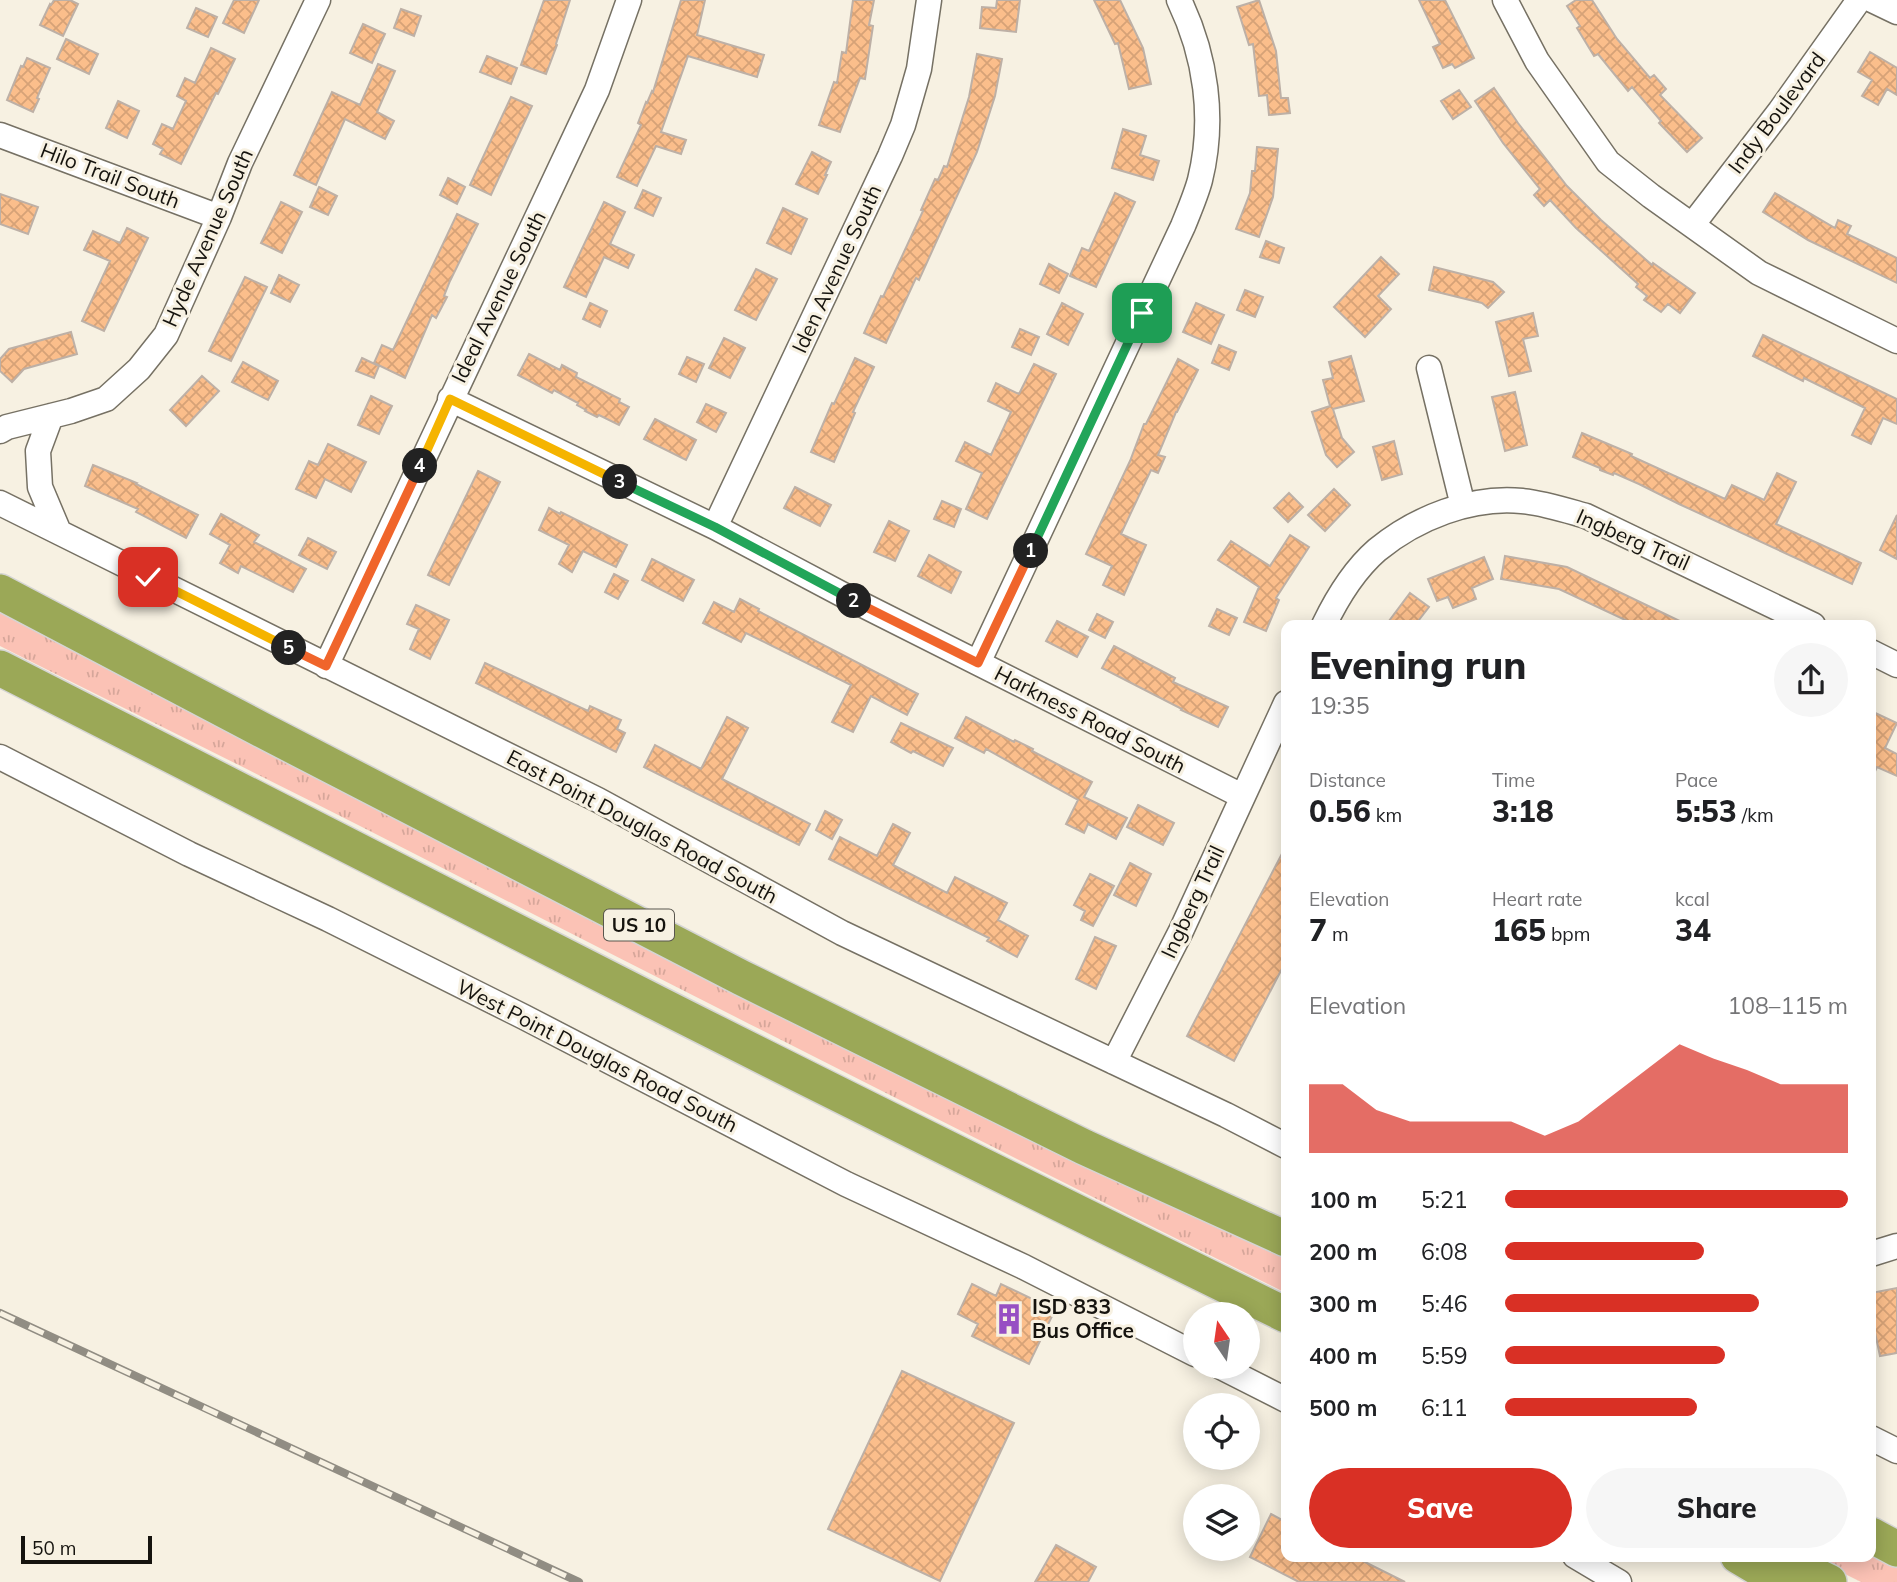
<!DOCTYPE html>
<html lang="en">
<head>
<meta charset="utf-8">
<style>
	:root { --surface:#fff; --page:#f6f6f6; --text:#202124; --muted:#757577; --accent:#d93025 }
	body { margin:0; font-family:Mulish,sans-serif; background:var(--page); color:var(--text); height:100vh; display:flex; flex-direction:column; font-size:26px; white-space:nowrap }
	* { box-sizing:border-box; margin:0 }
	p { font-size:23px; color:var(--muted) }
	.icon { flex:none; width:38px; height:38px; fill:none; stroke:currentColor; stroke-width:2; stroke-linecap:round; stroke-linejoin:round }
	.map { position:relative; flex:1; overflow:hidden }
	.details { position:absolute; left:1281px; top:620px; width:595px; height:942px; display:flex; flex-direction:column; background:var(--surface); border-radius:14px; box-shadow:0 4px 18px #0003 }
	.details>* { flex:none }
	.needle { width:46px; rotate:347deg }
	.buttons { position:absolute; left:1183px; top:1302px; display:grid; gap:14px }
	.buttons a { display:grid; place-items:center; width:77px; height:77px; border-radius:50%; background:var(--surface); box-shadow:0 4px 18px #0003; font-size:35px }
	.scale { position:absolute; left:21px; bottom:18px; width:131px; box-sizing:border-box; padding-left:7px; border:4px solid #15130e; border-top:0; font-size:19px; line-height:24px; white-space:nowrap; color:#15130e; -webkit-text-stroke:5px #f7f1e2; paint-order:stroke }
	.pin { position:absolute; display:grid; place-items:center; width:60px; height:60px; color:#fff; margin:-30px; border-radius:14px; box-shadow:0 4px 10px #0006 }
	.km { position:absolute; width:35px; height:35px; margin:-18px; border-radius:50%; background:#222; color:#fff; font-size:19px; line-height:35px; text-align:center }
	.round { display:grid; place-items:center; flex:none; width:74px; height:74px; border-radius:37px; background:var(--page) }
	.head { display:flex; align-items:center; justify-content:space-between; height:119px; padding:0 28px }
	h1 { font-size:38px; font-weight:800; line-height:52px }
	.figures { display:grid; grid-template-columns:repeat(3,1fr); gap:10px; height:119px; padding:7px 28px }
	.figures div { display:grid; align-content:center }
	.figures b { font-size:30px; font-weight:800 }
	.figures small { font-size:19px; font-weight:400 }
	.figures p { font-size:19px }
	.chart { height:196px; padding:14px 28px }
	.chart p { display:flex; justify-content:space-between }
	.chart svg { width:100%; height:126px; margin-top:7px; fill:var(--accent); opacity:.7 }
	.cta { display:flex; gap:14px; margin-top:auto; padding:14px 28px }
	.cta a { flex:1; height:80px; border-radius:42px; background:var(--accent); color:#fff; font-size:28px; font-weight:800; line-height:80px; text-align:center }
	.cta a+a { background:var(--page); color:var(--text) }
	ul { padding:0 28px; list-style:none; font-size:23px }
	li { display:grid; grid-template-columns:112px 84px 1fr; align-items:center; height:52px }
	li i { height:18px; border-radius:9px; background:var(--accent) }
	.map>svg:first-child { display:block }
	.grass { fill:url(#grass-tufts) }
	.building { fill:url(#building-cross-hatch); stroke:#bdb0a6; stroke-width:2 }
	.lines { fill:none; stroke-linecap:round; stroke-linejoin:round }
	.minor-casing { stroke:#767164; stroke-width:27 }
	.highway-casing { stroke:#d5d5d4; stroke-width:38 }
	.minor { stroke:#fff; stroke-width:24 }
	.highway { stroke:#9ba857; stroke-width:35 }
	.rail-casing { stroke:#918d83; stroke-width:8 }
	.rail { stroke:#f7f1e2; stroke-width:5; stroke-dasharray:16; stroke-linecap:butt }
	.split-1-casing { stroke:#fff; stroke-width:14 }
	.split-2-casing { stroke:#fff; stroke-width:14 }
	.split-3-casing { stroke:#fff; stroke-width:14 }
	.split-4-casing { stroke:#fff; stroke-width:14 }
	.split-5-casing { stroke:#fff; stroke-width:14 }
	.split-6-casing { stroke:#fff; stroke-width:14 }
	.split-1 { stroke:#22a559; stroke-width:9 }
	.split-2 { stroke:#f0652b; stroke-width:9 }
	.split-3 { stroke:#22a559; stroke-width:9 }
	.split-4 { stroke:#f5b400; stroke-width:9 }
	.split-5 { stroke:#f0652b; stroke-width:9 }
	.split-6 { stroke:#f5b400; stroke-width:9 }
	.labels { text-anchor:middle; stroke-width:6; stroke-linejoin:round; paint-order:stroke }
	.shield { fill:#f7f1e2; stroke:#59564e; stroke-width:2 }
	.shield-label { font-size:19px; font-weight:bold; fill:#15130e }
	.street-label { font-size:21px; fill:#15130e; stroke:#f7f1e2 }
	.poi-label { font-size:21px; font-weight:bold; fill:#15130e; stroke:#f7f1e2; text-anchor:start }
</style>
</head>
<body>
<div class="map">
<svg width="1897" height="1582" viewBox="0 0 1897 1582">
	<defs>
		<pattern id="grass-tufts" width="24" height="20" patternUnits="userSpaceOnUse" patternTransform="scale(1.75)"><rect width="24" height="20" fill="#fbc2b5"/><path d="M3 7l-1-3M5 7V3M7 7l1-3M15 17l-1-3M17 17v-4M19 17l1-3" fill="none" stroke="#d6a69a"/></pattern>
		<pattern id="building-cross-hatch" width="8" height="8" patternUnits="userSpaceOnUse" patternTransform="scale(1.75)"><rect width="8" height="8" fill="#fbbe8b"/><path d="M0 0l8 8M0 8l8-8" fill="none" stroke="#d6a277"/></pattern>
	</defs>
	<rect width="100%" height="100%" fill="#f7f1e2"/>
	<path class="grass" d="M0,612L1286,1258V1293C977,1140 670,984 362,827C242,766 121,707 0,646Z
		M1871,1550L1897,1563V1582H1861L1809,1556H1871Z"/>
	<path class="building" d="M54,0H70L78,4L63,36L40,25L50,4L51,5Z
		M234,0H259L244,33L223,23Z
		M544,0H570L556,44L557,45L546,74L521,65Z
		M681,0H705L697,35L764,55L757,77L688,56L661,132L686,140L681,154L656,146L637,186L617,177L641,125L638,123L646,102L647,103L652,91L653,92Z
		M853,0H874L869,25L873,26L865,79L860,78L840,132L819,125L834,82L837,83L842,52L846,53Z
		M997,0H1020L1016,32L980,28L982,7L996,8Z
		M1094,0H1120L1143,48L1151,84L1129,89L1118,43L1115,44Z
		M1259,0L1276,51L1281,98H1288L1290,113L1269,115L1267,95L1259,96L1253,44L1249,45L1237,7Z
		M1419,0H1445L1474,58L1455,68L1452,64L1443,68L1433,47L1440,44Z
		M1576,0H1592L1617,39L1650,78L1654,75L1666,89L1660,95L1702,138L1687,152L1659,123L1661,121L1632,87L1628,91L1598,54L1594,56L1577,28L1580,26L1567,6Z
		M196,8L217,17L208,37L187,28Z
		M401,9L421,16L414,36L394,28Z
		M363,24L385,34L372,63L350,53Z
		M66,39L98,54L89,74L57,59Z
		M211,48L235,59L218,94L216,93L181,164L160,154L163,149L153,144L162,124L173,129L186,101L177,96L185,78L195,83Z
		M1870,52L1897,68V95L1887,89L1878,105L1862,96L1872,80L1858,72Z
		M977,54L1002,59L995,96L977,152L919,280L916,278L886,343L864,333L881,296L883,297L923,211L921,210L935,179L938,180L944,166L947,167L969,97Z
		M487,56L517,68L511,84L480,72Z
		M27,58L50,68L37,98L39,99L33,112L7,100L21,66L23,67Z
		M378,64L395,71L377,112L394,121L385,139L345,119L316,185L294,175L332,92L360,105Z
		M1494,88L1518,123L1567,186L1601,220L1652,265L1653,263L1695,293L1680,313L1668,304L1661,312L1644,300L1647,296L1636,287L1638,284L1576,228L1550,200L1544,206L1534,195L1540,189L1503,143L1475,101Z
		M1459,90L1471,107L1453,119L1441,101Z
		M511,97L532,106L491,195L470,185Z
		M118,101L139,111L127,138L106,128Z
		M1123,129L1146,136L1140,155L1159,161L1153,180L1112,168Z
		M1257,147L1278,149L1273,197L1259,237L1236,229L1250,193L1252,171H1255Z
		M812,152L831,162L825,175H827L818,194L796,184Z
		M448,178L465,187L457,204L440,195Z
		M319,187L337,196L328,215L310,207Z
		M643,190L661,198L653,216L635,208Z
		M1115,193L1135,202L1096,287L1070,276L1082,248L1089,251Z
		M1775,193L1835,228L1838,220L1851,226L1847,234L1897,258V283L1808,240L1763,212Z
		M0,194L38,207L28,234L0,224Z
		M281,202L302,212L282,253L261,243Z
		M604,202L625,212L610,244L634,255L628,268L604,257L586,297L564,287Z
		M783,208L807,219L791,254L767,243Z
		M457,214L478,224L450,281L444,296L447,297L436,318L432,315L405,378L374,363L382,345L393,350Z
		M127,228L148,238L104,331L82,321L110,261L84,250L93,231L120,243Z
		M1266,241L1284,248L1279,263L1260,257Z
		M1381,257L1399,274L1378,296L1391,309L1365,337L1334,307Z
		M1049,264L1068,274L1059,293L1040,284Z
		M1434,267L1493,282L1504,292L1488,308L1482,303L1429,290Z
		M756,269L777,279L756,320L735,310Z
		M279,275L299,285L290,302L271,293Z
		M245,277L267,287L231,361L209,351Z
		M1245,290L1263,297L1255,317L1237,310Z
		M590,303L607,311L600,327L583,319Z
		M1062,303L1083,314L1068,345L1047,334Z
		M1196,303L1224,315L1211,344L1183,332Z
		M1533,313L1538,336L1523,339L1531,371L1509,376L1496,322Z
		M1020,329L1039,337L1031,355L1012,347Z
		M71,332L77,354L24,369L12,382L0,371V359L9,349Z
		M1763,335L1897,399V424L1883,418L1871,444L1852,435L1865,408L1804,378L1803,381L1753,356Z
		M724,338L745,348L730,378L709,368Z
		M1219,345L1236,352L1229,370L1212,363Z
		M529,354L560,370L562,365L577,373L576,377L620,399L619,402L629,407L619,425L599,415L597,417L585,411L586,410L577,405L578,403L554,390L552,393L518,375Z
		M1351,356L1364,401L1333,409L1342,438L1354,452L1337,467L1326,455L1312,412L1330,406L1323,380L1333,378L1329,362Z
		M687,357L704,364L696,382L679,374Z
		M362,358L379,366L374,378L356,371Z
		M855,358L874,367L853,412L855,413L834,462L811,452L832,403L834,404Z
		M1178,359L1198,370L1177,412H1176L1158,455L1165,457L1158,473L1151,470L1121,534L1146,545L1124,595L1103,585L1112,566L1086,554L1130,461L1144,424H1146Z
		M243,362L278,381L268,400L232,382Z
		M1034,364L1056,374L987,519L966,509L982,473L956,461L965,442L991,455L1011,412L988,401L996,383L1019,394Z
		M202,376L219,391L186,426L170,410Z
		M1515,392L1527,445L1505,451L1492,397Z
		M371,396L392,406L379,434L358,425Z
		M706,404L726,413L716,432L697,422Z
		M655,419L696,440L686,460L644,439Z
		M1582,433L1632,454L1631,456L1725,499L1732,485L1764,500L1777,473L1796,482L1776,524L1861,563L1852,584L1679,504L1639,484L1614,473L1613,475L1600,470V468L1573,457Z
		M1394,441L1402,474L1382,480L1373,447Z
		M328,444L366,462L351,492L325,479L316,498L296,489L309,461L318,465Z
		M93,465L137,483L136,484L198,515L186,538L136,512L138,509L85,486Z
		M478,471L500,482L449,585L428,575Z
		M795,487L831,505L820,526L784,508Z
		M1334,489L1350,505L1325,531L1308,515Z
		M1289,493L1303,507L1288,522L1274,508Z
		M942,501L961,509L954,527L934,519Z
		M549,508L560,514L561,512L627,545L616,567L583,551L572,572L559,564L569,545L539,530Z
		M221,514L259,535L254,542L306,569L293,592L241,566L238,573L220,563L230,545L210,534Z
		M1897,515V559L1880,550Z
		M889,521L909,531L895,561L874,552Z
		M1290,535L1309,547L1276,598L1279,600L1266,631L1244,622L1259,587L1218,560L1231,541L1270,566Z
		M308,538L336,552L327,569L299,555Z
		M929,555L961,572L951,593L918,576Z
		M1505,556L1567,567L1688,625H1636L1559,589L1501,579Z
		M1484,557L1493,579L1472,588L1476,599L1453,608L1448,597L1437,601L1428,579Z
		M652,559L694,580L683,601L642,580Z
		M614,574L628,581L618,599L605,592Z
		M1410,593L1429,607L1415,625H1386Z
		M740,599L759,609L758,611L918,694L907,715L871,696L853,732L832,722L851,685L746,633L741,642L703,623L714,602L734,612Z
		M416,605L449,620L430,659L410,649L419,629L407,624Z
		M1217,609L1237,618L1229,635L1209,626Z
		M1097,614L1113,622L1105,638L1089,630Z
		M1057,621L1088,637L1077,657L1046,641Z
		M1114,646L1175,678L1173,682L1228,707L1218,727L1181,710L1182,709L1102,668Z
		M485,663L588,711L590,706L621,720L617,729L625,733L616,752L476,683Z
		M1871,711L1897,723L1885,748L1897,754V776L1877,767L1871,780Z
		M727,717L748,728L722,779L810,824L799,845L644,767L655,745L701,769Z
		M966,717L1014,742L1015,740L1033,749L1032,751L1092,782L1084,797L1127,818L1116,839L1088,824L1084,833L1066,824L1078,800L986,749L984,753L955,738Z
		M901,723L953,748L943,766L913,751L911,753L891,742Z
		M1138,805L1174,823L1163,845L1127,827Z
		M825,811L842,820L832,839L816,830Z
		M893,824L910,833L893,865L947,893L955,877L1007,903L998,920L1028,936L1017,957L987,941L989,938L829,859L840,837L877,856Z
		M1286,846V961L1234,1061L1187,1036Z
		M1130,863L1151,874L1136,906L1114,895Z
		M1090,874L1114,886L1093,926L1081,920L1085,911L1074,905Z
		M1095,937L1116,946L1096,989L1076,979Z
		M972,1284L996,1296L1001,1284L1055,1310L1029,1364L972,1336L978,1324L958,1314Z
		M1897,1288V1353L1880,1356L1873,1323H1871V1293Z
		M902,1371L1014,1423L940,1581L828,1529Z
		M1271,1514L1286,1522V1556H1353L1405,1582H1299L1250,1557Z
		M1056,1545L1096,1567L1088,1582H1035Z"/>
	<g class="lines">
		<defs>
			<path id="minor" d="M1505,0L1537,61L1608,162L1651,196L1759,273L1897,341
				M1872,0L1897,12
				M0,135L219,217
				M1693,224L1780,111L1859,0
				M1429,368L1463,506
				M450,399L715,527L847,597L1242,796
				M51,416L38,451L40,487L59,532
				M0,431L7,427L71,411L106,399L139,369L166,335L219,217L240,163L318,0
				M0,503L598,800L842,933L1226,1115L1286,1146
				M715,527L890,156L903,125L919,69L929,0
				M1324,625C1337,598 1354,570 1377,550C1416,518 1471,496 1522,501C1544,503 1565,510 1586,516L1813,625
				M1871,652L1897,665
				M978,663L1183,226C1189,211 1196,195 1200,180C1215,119 1206,56 1179,0
				M326,666L597,90L629,0
				M0,757L189,854L328,919L524,1017L846,1184L1024,1267L1195,1354
				M1114,1062L1181,931L1286,703
				M1871,1254L1897,1246
				M1221,1367L1286,1400
				M1871,1438L1897,1451
				M1575,1556L1619,1582"/>
			<path id="highway" d="M0,592L262,730L742,978L1084,1147L1286,1239
				M0,668C220,778 438,892 657,1003C866,1109 1076,1212 1286,1315
				M1871,1535L1897,1549
				M1738,1556L1782,1582
				M1775,1556L1829,1582"/>
		</defs>
		<use href="#minor" class="minor-casing"/>
		<use href="#highway" class="highway-casing"/>
		<use href="#minor" class="minor"/>
		<use href="#highway" class="highway"/>
		<defs>
			<path id="rail" d="M0,1313L579,1582"/>
		</defs>
		<use href="#rail" class="rail-casing"/>
		<use href="#rail" class="rail"/>
	</g>
	<g class="lines">
		<defs>
			<path id="split-1" d="M1031,551L1142,313"/>
			<path id="split-2" d="M854,601L978,663L1031,551"/>
			<path id="split-3" d="M620,482L715,527L854,601"/>
			<path id="split-4" d="M420,466L450,399L620,482"/>
			<path id="split-5" d="M289,648L326,666L420,466"/>
			<path id="split-6" d="M148,577L289,648"/>
		</defs>
		<use href="#split-1" class="split-1-casing"/>
		<use href="#split-2" class="split-2-casing"/>
		<use href="#split-3" class="split-3-casing"/>
		<use href="#split-4" class="split-4-casing"/>
		<use href="#split-5" class="split-5-casing"/>
		<use href="#split-6" class="split-6-casing"/>
		<use href="#split-1" class="split-1"/>
		<use href="#split-2" class="split-2"/>
		<use href="#split-3" class="split-3"/>
		<use href="#split-4" class="split-4"/>
		<use href="#split-5" class="split-5"/>
		<use href="#split-6" class="split-6"/>
	</g>
	<defs>
		<symbol id="building-bare" viewBox="-9 -9 18 18"><path d="M-4-6H4V6H1V3H-1V6H-4ZM-2.5-4.3h1.7v1.8h-1.7ZM.8-4.3h1.7v1.8H.8ZM-2.5-1h1.7V.8h-1.7ZM.8-1h1.7V.8H.8Z" fill="#974fc3" stroke="#f7f1e2" stroke-width="2.5" paint-order="stroke"/></symbol>
	</defs>
	<g fill-rule="evenodd">
		<use href="#building-bare" x="987" y="1297" width="44" height="44"/>
	</g>
	<g class="labels">
		<rect class="shield" x="604" y="909.5" width="70" height="31" rx="5"/>
		<g class="shield-label">
			<text x="639" y="932">US 10</text>
		</g>
		<g class="street-label">
			<text transform="translate(1777 113) rotate(-53)" y="7">Indy Boulevard</text>
			<text transform="translate(110 176) rotate(21)" y="7">Hilo Trail South</text>
			<text transform="translate(208 238) rotate(-66)" y="7">Hyde Avenue South</text>
			<text transform="translate(837 269) rotate(-65)" y="7">Iden Avenue South</text>
			<text transform="translate(499 297) rotate(-64)" y="7">Ideal Avenue South</text>
			<text transform="translate(1633 540) rotate(24)" y="7">Ingberg Trail</text>
			<text transform="translate(1090 720) rotate(27)" y="7">Harkness Road South</text>
			<text transform="translate(642 827) rotate(28)" y="7">East Point Douglas Road South</text>
			<text transform="translate(1193 902) rotate(-65)" y="7">Ingberg Trail</text>
			<text transform="translate(597 1056) rotate(27)" y="7">West Point Douglas Road South</text>
		</g>
		<g class="poi-label">
			<text x="1032" y="1314">ISD 833<tspan x="1032" dy="24">Bus Office</tspan></text>
		</g>
	</g>
</svg>
<div class="buttons">
<a><svg class="needle" viewBox="-14 -14 28 28"><path d="M0-13l5 13h-10z" fill="#e53935"/><path d="M0 13l5-13h-10z" fill="#757577"/></svg></a>
<a><svg class="icon" aria-label="locate" viewBox="0 0 24 24"><circle cx="12" cy="12" r="6"/><path d="M12 2v4M12 18v4M2 12h4M18 12h4"/></svg></a>
<a><svg class="icon" aria-label="layers" viewBox="0 0 24 24"><path d="M12 4l9 5-9 5-9-5zM3 14l9 5 9-5"/></svg></a>
</div>
<div class="scale">50 m</div>
<div class="pin" style="left:1142px;top:313px;background:#1e9e55"><svg class="icon" aria-label="arrive" viewBox="0 0 24 24"><path d="M6 21V4h12l-3 4 3 4H6"/></svg></div>
<div class="pin" style="left:148px;top:577px;background:#d93025"><svg class="icon" aria-label="check" viewBox="0 0 24 24"><path d="M5 12l5 5 9-10"/></svg></div>
<b class="km" style="left:1031px;top:551px">1</b>
<b class="km" style="left:854px;top:601px">2</b>
<b class="km" style="left:620px;top:482px">3</b>
<b class="km" style="left:420px;top:466px">4</b>
<b class="km" style="left:289px;top:648px">5</b>
<section class="details">
<div class="head"><div><h1>Evening run</h1><p>19:35</p></div><a class="round"><svg class="icon" aria-label="share" viewBox="0 0 24 24"><path d="M12 15V3M7 8l5-5 5 5M5 13v7h14v-7"/></svg></a></div>
<div class="figures">
<div><p>Distance</p><b>0.56<small> km</small></b></div>
<div><p>Time</p><b>3:18</b></div>
<div><p>Pace</p><b>5:53<small> /km</small></b></div>
</div>
<div class="figures">
<div><p>Elevation</p><b>7<small> m</small></b></div>
<div><p>Heart rate</p><b>165<small> bpm</small></b></div>
<div><p>kcal</p><b>34</b></div>
</div>
<div class="chart"><p><span>Elevation</span>108–115 m</p>
<svg viewBox="0 0 160 44" preserveAspectRatio="none"><path d="M0 44V20L10 20L20 29L30 33L40 33L50 33L60 33L70 38L80 33L90 24L100 15L110 6L120 11L130 15L140 20L150 20L160 20V44z"/></svg>
</div>
<ul>
<li><b>100 m</b>5:21<i style="width:100%"></i></li>
<li><b>200 m</b>6:08<i style="width:58%"></i></li>
<li><b>300 m</b>5:46<i style="width:74%"></i></li>
<li><b>400 m</b>5:59<i style="width:64%"></i></li>
<li><b>500 m</b>6:11<i style="width:56%"></i></li>
</ul>
<div class="cta"><a>Save</a><a>Share</a></div>
</section>
</div>
</body>
</html>
